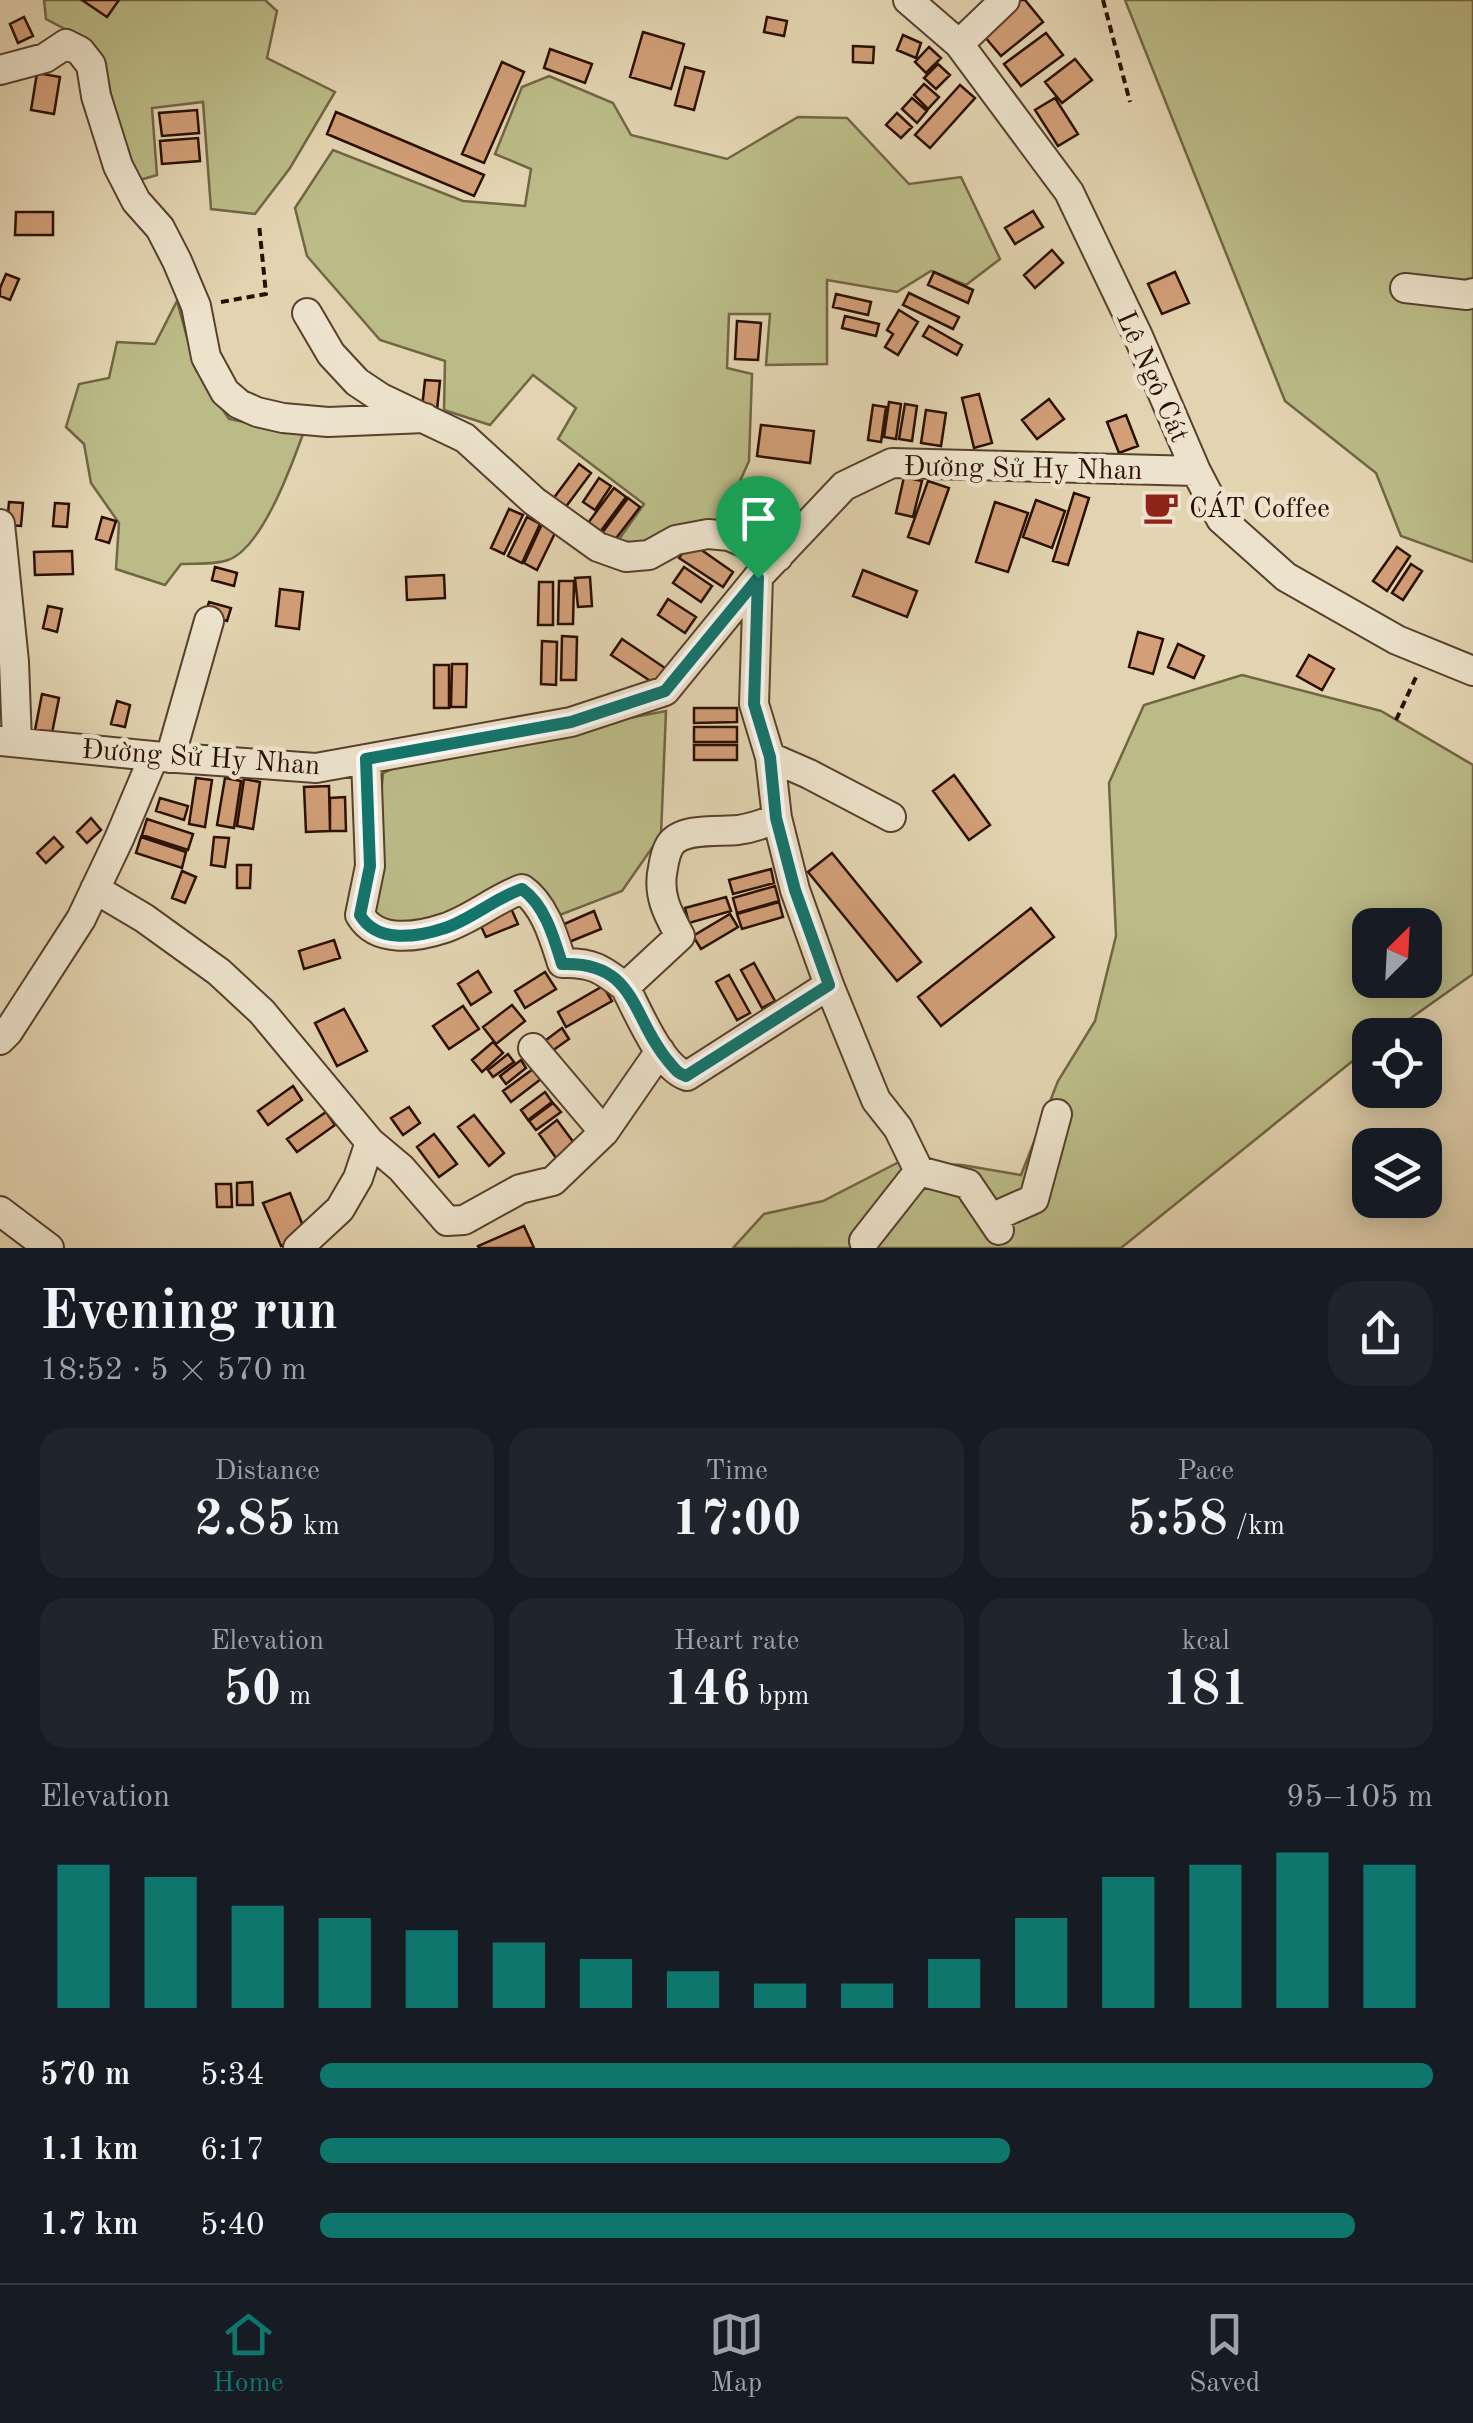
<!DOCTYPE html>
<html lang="en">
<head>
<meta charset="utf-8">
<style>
	:root { --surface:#171b24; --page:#20242c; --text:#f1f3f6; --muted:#9ea1a6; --line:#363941; --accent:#0f766e }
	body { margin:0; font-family:"Old Standard TT",serif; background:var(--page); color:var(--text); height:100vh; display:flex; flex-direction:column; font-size:38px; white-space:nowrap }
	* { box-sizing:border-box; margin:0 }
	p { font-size:32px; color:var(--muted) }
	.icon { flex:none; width:55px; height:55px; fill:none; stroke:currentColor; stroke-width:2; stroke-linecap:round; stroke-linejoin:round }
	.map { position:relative; height:1248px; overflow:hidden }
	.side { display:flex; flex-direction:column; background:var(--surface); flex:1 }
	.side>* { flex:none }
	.needle { width:65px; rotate:24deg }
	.controls { position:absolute; left:1352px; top:908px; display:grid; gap:20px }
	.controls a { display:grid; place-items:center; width:90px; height:90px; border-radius:20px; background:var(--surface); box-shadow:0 5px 25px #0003; font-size:50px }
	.pin { position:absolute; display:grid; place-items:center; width:85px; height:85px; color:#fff; margin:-102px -42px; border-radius:50% 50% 50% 0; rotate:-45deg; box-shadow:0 0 10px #0007 }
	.pin .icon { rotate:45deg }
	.round { display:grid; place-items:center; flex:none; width:105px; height:105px; border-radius:30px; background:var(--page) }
	.headline { display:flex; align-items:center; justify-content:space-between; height:170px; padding:0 40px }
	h1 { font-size:55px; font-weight:600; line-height:75px }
	.stats { display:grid; grid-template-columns:repeat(3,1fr); gap:15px; height:170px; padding:10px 40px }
	.stats div { display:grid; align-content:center; border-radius:25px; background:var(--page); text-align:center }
	.stats b { font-size:50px; font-weight:600 }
	.stats small { font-size:28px; font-weight:400 }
	.stats p { font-size:28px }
	.chart { height:280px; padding:20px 40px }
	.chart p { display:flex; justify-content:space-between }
	.chart svg { width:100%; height:180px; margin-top:10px; stroke:var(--accent); stroke-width:6 }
	ul { padding:0 40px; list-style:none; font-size:32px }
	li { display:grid; grid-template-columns:160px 120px 1fr; align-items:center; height:75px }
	li i { height:25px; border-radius:12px; background:var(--accent) }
	.tab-bar { display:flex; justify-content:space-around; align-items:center; height:140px; border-top:2px solid var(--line); background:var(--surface); font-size:28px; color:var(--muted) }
	.tab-bar a { display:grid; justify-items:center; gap:5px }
	.tab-bar .active { color:var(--accent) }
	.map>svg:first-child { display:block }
	.green { fill:#bbbb87; stroke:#726544; stroke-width:2.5; fill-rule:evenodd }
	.building { fill:#d29f78; stroke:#2a0f02; stroke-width:2.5 }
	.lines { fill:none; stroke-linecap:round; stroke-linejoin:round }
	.minor-casing { stroke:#58402e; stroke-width:32 }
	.path { stroke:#2a0f02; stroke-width:4; stroke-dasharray:8 5; stroke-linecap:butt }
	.minor { stroke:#ede3cc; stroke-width:28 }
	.route-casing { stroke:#fff; stroke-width:20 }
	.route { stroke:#0f766e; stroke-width:12 }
	.labels { text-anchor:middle; stroke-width:9; stroke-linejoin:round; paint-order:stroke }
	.street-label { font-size:28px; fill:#2a0f02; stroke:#ede3cc }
	.poi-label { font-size:28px; fill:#2a0f02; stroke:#ede3cc; text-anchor:start }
</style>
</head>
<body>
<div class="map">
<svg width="1473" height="1248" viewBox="0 0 1473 1248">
	<rect width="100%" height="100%" fill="#e3d4b1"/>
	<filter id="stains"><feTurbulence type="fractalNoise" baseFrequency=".002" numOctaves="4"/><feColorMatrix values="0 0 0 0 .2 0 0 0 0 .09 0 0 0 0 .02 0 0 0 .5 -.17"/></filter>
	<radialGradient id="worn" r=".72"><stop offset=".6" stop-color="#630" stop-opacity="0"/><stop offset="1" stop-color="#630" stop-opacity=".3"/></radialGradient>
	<path class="green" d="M44,0H265L277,11L267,58L335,92L290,168L255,214L211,209L203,102L152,108L157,175L140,180L120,138L105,66L76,35L46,19Z
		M1125,0H1473V562L1401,536L1376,473L1285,401Z
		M549,76L613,103L631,135L727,159L798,117L847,118L909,184L961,177L1000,259L966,285L931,271L897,292L827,280V364L766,365L770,314H729L727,368L752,374L749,461L723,519L642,545L617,542L644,504L558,439L576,408L533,375L490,425L444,410L445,361L380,340L307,256L295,208L333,150L463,201L525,206L531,169L495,154L522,87Z
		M177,301L196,370L229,419L303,434C291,467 262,548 228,560C215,565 195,563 181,564L165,585L116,569L119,523L91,483L84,444L66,427L79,384L109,378L117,342L155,344Z
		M1242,675L1381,711L1473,765V974L1387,1035H1370V1047L1121,1248H733L764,1214L823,1201L899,1162L962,1165L1021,1175L1058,1081L1095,1021L1116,936L1109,783L1144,705ZM1370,925H1425V980H1370Z
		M666,711L661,835L622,891L552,918L525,879L443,920L397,925L371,917L383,773L414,759Z"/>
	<path class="building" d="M82,0H119L107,17Z
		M1014,0H1025L1043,22L1001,56L979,30Z
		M24,17L33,36L18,43L10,24Z
		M767,17L787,21L784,36L764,32Z
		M643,32L684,44L671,89L630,77Z
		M1046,33L1063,55L1021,86L1004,64Z
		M903,35L921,43L916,58L897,50Z
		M853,46L874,47L873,63L853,62Z
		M929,47L941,58L926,73L915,62Z
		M550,49L592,64L585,83L544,68Z
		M1075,59L1092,80L1062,103L1045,82Z
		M502,62L524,72L484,163L462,154Z
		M938,64L950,75L936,89L924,78Z
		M685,67L704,72L694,110L675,105Z
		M37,73L60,77L54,114L31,110Z
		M924,84L939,97L928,109L914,95Z
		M960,85L975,98L930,148L915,135Z
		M912,98L927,111L917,123L902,109Z
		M1055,98L1078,134L1058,146L1035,110Z
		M197,110L199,133L162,136L159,113Z
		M336,112L484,175L474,196L327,134Z
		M897,113L912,127L901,138L886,125Z
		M198,138L200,161L162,164L160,141Z
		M1033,211L1043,227L1015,244L1005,228Z
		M16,212H53V235H15Z
		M1052,250L1063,263L1035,288L1024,275Z
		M934,272L973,290L968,303L928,285Z
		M1175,272L1189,303L1162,314L1148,284Z
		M6,274L19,279L10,300L0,296V288Z
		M909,293L959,317L953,329L903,305Z
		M836,294L871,302L868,315L833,307Z
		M899,310L918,322L898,355L885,347L893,334L887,330Z
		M845,316L879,324L876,336L842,328Z
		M737,321L761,323L758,360L735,359Z
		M929,326L962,345L957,355L923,336Z
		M425,380L440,381L437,410L422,408Z
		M979,394L992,443L974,448L962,398Z
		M1049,399L1064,419L1037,439L1022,420Z
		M889,402L901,404L896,439L884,437Z
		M905,404L917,406L912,441L899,439Z
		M873,405L886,407L881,442L868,440Z
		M926,410L946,413L941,446L921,443Z
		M1126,415L1138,446L1119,453L1107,422Z
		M761,425L814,431L810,463L757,456Z
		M579,464L591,473L565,508L553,499Z
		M904,477L922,481L913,517L896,513Z
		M599,478L611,486L595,510L583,502Z
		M928,481L949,488L929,544L908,537Z
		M614,488L626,497L600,532L588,523Z
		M1074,493L1089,498L1068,565L1053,561Z
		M628,498L640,507L614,541L602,533Z
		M1036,500L1065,511L1052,548L1023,537Z
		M9,502L23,503L21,526L7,525Z
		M995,502L1028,513L1008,572L976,562Z
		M55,503L69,504L67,527L53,526Z
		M509,509L523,515L504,554L491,548Z
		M102,517L116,521L109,543L96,539Z
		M527,517L540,524L522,563L508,556Z
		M542,524L556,531L537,570L524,563Z
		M690,542L733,572L723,587L679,558Z
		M1397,547L1410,556L1387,591L1373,581Z
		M72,551L73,574L35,575L34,552Z
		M1411,564L1422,571L1403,600L1392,593Z
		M215,567L237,573L234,586L212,580Z
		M684,567L712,586L701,602L673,583Z
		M863,570L917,591L907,617L853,596Z
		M444,575L445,598L407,600L406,577Z
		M590,577L592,606L578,607L575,578Z
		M559,581H574L573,624H558Z
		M539,582H553V625H538Z
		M280,589L303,592L299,629L276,626Z
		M668,599L696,617L685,633L658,615Z
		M209,602L231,608L227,621L205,615Z
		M48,606L62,609L57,632L43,628Z
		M1138,632L1163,639L1153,674L1129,667Z
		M562,636L577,637L576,680H561Z
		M622,639L665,668L655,684L611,655Z
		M542,641L557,642L556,685L541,684Z
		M1178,644L1204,656L1194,678L1168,667Z
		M1309,655L1334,669L1322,690L1297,676Z
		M452,664H467L466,707H451Z
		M434,665H449V708H434Z
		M42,694L59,698L52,733L35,730Z
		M117,701L130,705L125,727L111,724Z
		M694,708H737V722L694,723Z
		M694,727H737V742H694Z
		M694,745H737V760H694Z
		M954,775L990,825L969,840L933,791Z
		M196,778L212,780L205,827L189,824Z
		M225,778L241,781L234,828L217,825Z
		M244,779L260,782L253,829L237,826Z
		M329,786L330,831L306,832L304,787Z
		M345,797L346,831H330V798Z
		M160,798L188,806L184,820L156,811Z
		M91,818L101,830L87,843L77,832Z
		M147,819L193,834L188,850L142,835Z
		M54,837L63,847L46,863L37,853Z
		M141,837L186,852L182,868L136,853Z
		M214,837L229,838L225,867L211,865Z
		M832,853L921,962L897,981L808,872Z
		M237,865H251L250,888H237Z
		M771,869L774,883L733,894L729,880Z
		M182,871L196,877L185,903L172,898Z
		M775,886L779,901L737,913L733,898Z
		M726,897L731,911L689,923L685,908Z
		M779,902L783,917L742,929L737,914Z
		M510,906L518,924L486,937L478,920Z
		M1031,908L1054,937L941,1026L918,997Z
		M594,911L601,929L569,942L562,925Z
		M730,914L738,927L701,949L693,936Z
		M334,940L340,958L304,969L299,951Z
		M754,963L775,1001L762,1008L741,970Z
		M478,971L491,992L471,1005L458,984Z
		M545,972L556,989L525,1008L515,991Z
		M729,975L750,1013L737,1020L716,982Z
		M603,986L612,1001L566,1027L558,1012Z
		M512,1005L525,1021L496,1044L483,1027Z
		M463,1006L479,1029L449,1049L433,1026Z
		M344,1009L367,1051L337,1066L315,1023Z
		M562,1028L569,1039L545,1056L538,1046Z
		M493,1042L503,1053L482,1072L472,1060Z
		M508,1054L514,1062L493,1077L488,1070Z
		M521,1060L526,1068L506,1084L500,1076Z
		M533,1069L541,1079L511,1102L503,1091Z
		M293,1086L302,1100L268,1125L258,1111Z
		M545,1092L552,1102L528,1120L521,1110Z
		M553,1103L561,1112L536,1130L529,1121Z
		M409,1107L420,1123L403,1135L391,1118Z
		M326,1112L335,1125L297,1152L287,1139Z
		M474,1115L504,1153L489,1166L458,1127Z
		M557,1120L580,1151L561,1165L539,1134Z
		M434,1134L457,1164L439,1177L417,1147Z
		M252,1182L253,1205H237V1183Z
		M216,1184H231L232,1207H217Z
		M290,1193L307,1236L281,1246L263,1203Z
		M524,1226L534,1248H479L478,1246Z"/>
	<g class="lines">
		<defs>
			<path id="minor" d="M908,0L959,44L1069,192L1138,336L1196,471L1221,519L1286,577L1397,640L1473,671
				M959,44L1005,0
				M0,70L45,58L66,44L80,51L91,65L96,96L118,166L136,201L160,228L177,261L196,306L206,357L225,392L239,404L257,412L283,418L328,422L425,418
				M1405,288L1467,295L1473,293
				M307,313L331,354L357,382L381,398L465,438L534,501L598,547L626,557L649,555L676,540L708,534L729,536L778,557
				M0,524L14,662L17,742
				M0,741L163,757L316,768L571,722L665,691L758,577L844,486L892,463L1196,471
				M770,757L809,774L891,817
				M170,758L209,621
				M366,759L370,866L360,915C377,944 418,937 445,928C472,919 495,899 522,889C545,905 554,938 562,963C592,962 602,969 625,987L680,936C668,914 657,895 663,868C664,861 666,852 670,845C682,827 719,832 738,830C752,828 764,824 777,818
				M95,889L144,918L219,972L262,1012L370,1142L401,1168L447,1221L464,1220L520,1189L553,1181L604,1132L660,1051
				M829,985L876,1100L898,1128L919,1171L864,1241
				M625,987C638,1011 660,1067 687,1076L829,985L795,890L777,818L770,757L754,704L758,577
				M0,1040L8,1032L81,919L119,839L154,756
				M533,1048L604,1132
				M919,1171L968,1184L999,1230
				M0,1211L49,1248
				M991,1218L1034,1199L1057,1114
				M298,1248L340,1209L358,1178L370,1142"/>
		</defs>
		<use href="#minor" class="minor-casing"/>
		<path class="path" d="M1103,0L1130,102
			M221,302L266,294L259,224
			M1396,720L1417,675"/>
		<use href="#minor" class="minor"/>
	</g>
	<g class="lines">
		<defs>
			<path id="route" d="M758,578L754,704L770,757L776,818L795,890L829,985L686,1076C677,1073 675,1069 669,1062C631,1018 637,961 562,964C554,938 545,905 522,889C495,898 472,919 445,928C418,937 377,944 360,915L370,866L366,759L571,722L665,691Z"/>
		</defs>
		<use href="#route" class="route-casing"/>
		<use href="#route" class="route"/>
	</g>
	<defs>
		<symbol id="cafe-bare" viewBox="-9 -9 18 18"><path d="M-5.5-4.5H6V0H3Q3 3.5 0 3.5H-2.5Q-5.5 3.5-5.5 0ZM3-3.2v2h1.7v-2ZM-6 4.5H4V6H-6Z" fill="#8f2418" stroke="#ede3cc" stroke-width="2.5" paint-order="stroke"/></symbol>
	</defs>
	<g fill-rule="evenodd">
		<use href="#cafe-bare" x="1136" y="482" width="50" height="50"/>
	</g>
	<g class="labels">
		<g class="street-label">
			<text transform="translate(1154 376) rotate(66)" y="10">Lê Ngô Cát</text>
			<text transform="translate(1023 467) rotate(1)" y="10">Đường Sử Hy Nhan</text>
			<text transform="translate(201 756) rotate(4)" y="10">Đường Sử Hy Nhan</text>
		</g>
		<g class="poi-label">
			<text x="1189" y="517">CÁT Coffee</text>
		</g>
	</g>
	<rect width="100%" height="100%" filter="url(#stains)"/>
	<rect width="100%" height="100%" fill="url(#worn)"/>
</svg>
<div class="controls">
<a><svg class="needle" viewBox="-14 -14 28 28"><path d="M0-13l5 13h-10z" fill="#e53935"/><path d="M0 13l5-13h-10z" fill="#9ea1a6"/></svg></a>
<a><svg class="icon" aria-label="locate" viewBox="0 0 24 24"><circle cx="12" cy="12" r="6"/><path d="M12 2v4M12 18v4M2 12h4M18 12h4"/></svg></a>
<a><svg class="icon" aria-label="layers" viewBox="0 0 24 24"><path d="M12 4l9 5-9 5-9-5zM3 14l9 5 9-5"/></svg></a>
</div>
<div class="pin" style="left:758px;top:578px;background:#1e9e55"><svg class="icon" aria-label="arrive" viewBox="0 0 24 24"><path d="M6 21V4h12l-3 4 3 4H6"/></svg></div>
</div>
<section class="side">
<div class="headline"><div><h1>Evening run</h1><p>18:52 · 5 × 570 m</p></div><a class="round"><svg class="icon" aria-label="share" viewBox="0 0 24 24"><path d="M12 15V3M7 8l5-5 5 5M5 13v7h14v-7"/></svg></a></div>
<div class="stats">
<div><p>Distance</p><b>2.85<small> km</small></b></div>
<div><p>Time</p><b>17:00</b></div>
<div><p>Pace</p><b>5:58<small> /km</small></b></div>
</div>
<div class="stats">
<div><p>Elevation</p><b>50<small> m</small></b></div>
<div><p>Heart rate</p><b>146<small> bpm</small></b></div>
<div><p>kcal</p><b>181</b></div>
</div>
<div class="chart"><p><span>Elevation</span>95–105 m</p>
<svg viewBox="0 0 160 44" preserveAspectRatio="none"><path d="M5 44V9M15 44V12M25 44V19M35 44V22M45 44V25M55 44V28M65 44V32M75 44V35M85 44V38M95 44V38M105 44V32M115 44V22M125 44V12M135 44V9M145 44V6M155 44V9"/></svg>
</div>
<ul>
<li><b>570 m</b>5:34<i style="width:100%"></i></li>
<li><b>1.1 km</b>6:17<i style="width:62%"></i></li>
<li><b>1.7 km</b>5:40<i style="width:93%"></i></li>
</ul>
</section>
<nav class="tab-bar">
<a class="active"><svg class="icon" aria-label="home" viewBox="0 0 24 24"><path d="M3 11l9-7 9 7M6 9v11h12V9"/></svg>Home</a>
<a><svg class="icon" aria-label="map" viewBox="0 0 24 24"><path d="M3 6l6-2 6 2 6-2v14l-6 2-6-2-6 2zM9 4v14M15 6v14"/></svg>Map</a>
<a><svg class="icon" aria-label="saved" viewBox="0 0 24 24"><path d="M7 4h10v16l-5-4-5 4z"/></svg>Saved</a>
</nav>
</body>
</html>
